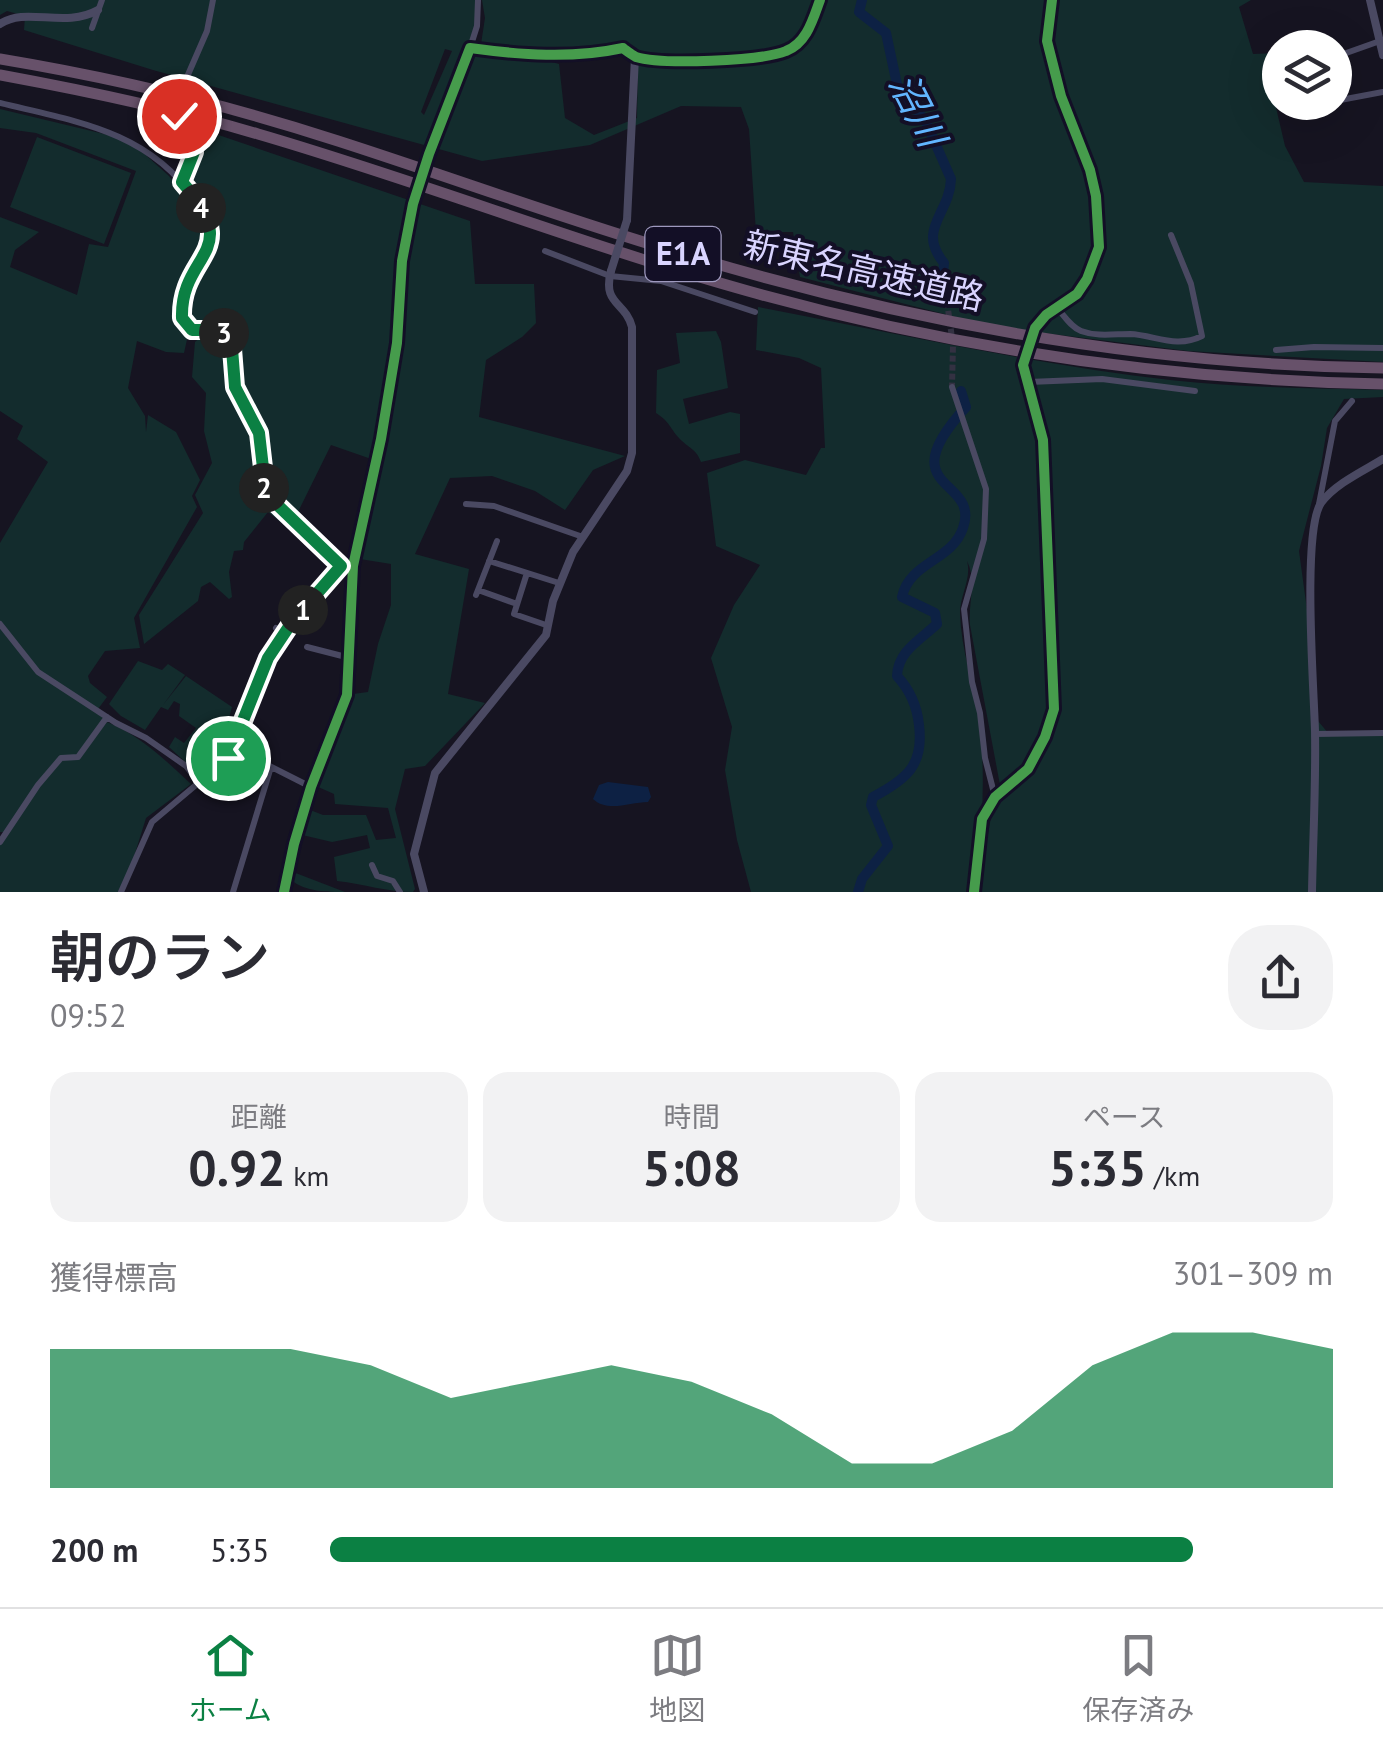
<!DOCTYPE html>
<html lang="ja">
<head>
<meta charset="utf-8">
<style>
	:root { --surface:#fff; --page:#f2f2f3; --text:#2b2b33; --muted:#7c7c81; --line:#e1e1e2; --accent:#0b8043 }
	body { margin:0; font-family:"PT Sans","Noto Sans JP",sans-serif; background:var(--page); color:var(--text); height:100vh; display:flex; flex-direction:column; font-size:38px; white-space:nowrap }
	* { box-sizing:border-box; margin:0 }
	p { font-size:32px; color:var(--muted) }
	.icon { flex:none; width:55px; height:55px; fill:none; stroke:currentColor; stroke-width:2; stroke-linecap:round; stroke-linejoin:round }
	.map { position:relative; height:892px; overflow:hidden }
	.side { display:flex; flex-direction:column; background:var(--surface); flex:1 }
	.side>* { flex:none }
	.fabs { position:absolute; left:1262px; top:30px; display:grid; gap:20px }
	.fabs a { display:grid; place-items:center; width:90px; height:90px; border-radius:50%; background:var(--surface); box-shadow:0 10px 40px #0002; font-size:50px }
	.pin { position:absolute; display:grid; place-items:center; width:85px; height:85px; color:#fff; margin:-42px; border:5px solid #fff; border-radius:50%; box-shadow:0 2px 10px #0007 }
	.km { position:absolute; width:50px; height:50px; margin:-25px; border-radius:50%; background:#222; color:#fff; font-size:28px; line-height:50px; text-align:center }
	.round { display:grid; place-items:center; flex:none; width:105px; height:105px; border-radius:40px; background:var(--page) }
	.overview { display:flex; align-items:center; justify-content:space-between; height:170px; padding:0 50px }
	h1 { font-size:55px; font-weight:600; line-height:75px }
	.figures { display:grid; grid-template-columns:repeat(3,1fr); gap:15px; height:170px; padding:10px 50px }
	.figures div { display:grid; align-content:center; border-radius:25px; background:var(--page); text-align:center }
	.figures b { font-size:50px; font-weight:600 }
	.figures small { font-size:28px; font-weight:400 }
	.figures p { font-size:28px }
	.chart { height:280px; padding:20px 50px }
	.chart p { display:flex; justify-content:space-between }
	.chart svg { width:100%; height:180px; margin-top:10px; fill:var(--accent); opacity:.7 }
	ul { padding:0 50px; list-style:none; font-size:32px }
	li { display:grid; grid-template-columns:160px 120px 1fr; align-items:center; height:75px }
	li i { height:25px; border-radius:12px; background:var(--accent) }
	.tab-bar { display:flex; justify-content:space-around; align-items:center; height:140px; border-top:2px solid var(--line); background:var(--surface); font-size:28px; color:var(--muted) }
	.tab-bar a { display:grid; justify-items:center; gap:5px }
	.tab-bar .active { color:var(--accent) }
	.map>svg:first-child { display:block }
	.green { fill:#132c2d; fill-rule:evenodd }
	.water { fill:#0d2144 }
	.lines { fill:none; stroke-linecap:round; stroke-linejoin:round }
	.river { stroke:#0d2144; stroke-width:10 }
	.minor-tunnel { stroke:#333142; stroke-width:6; stroke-dasharray:6 3; stroke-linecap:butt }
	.minor { stroke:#4a4962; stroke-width:6 }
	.tertiary { stroke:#4a4962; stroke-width:8 }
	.motorway { stroke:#67516a; stroke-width:11 }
	.minor-bridge { stroke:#4a4962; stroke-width:6 }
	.tertiary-bridge { stroke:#4a4962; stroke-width:8 }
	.cycleway-casing { stroke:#130f26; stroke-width:16 }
	.cycleway { stroke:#469c4c; stroke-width:10 }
	.route-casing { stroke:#fff; stroke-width:20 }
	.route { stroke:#0b8043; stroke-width:12 }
	.labels { text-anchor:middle; stroke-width:8; stroke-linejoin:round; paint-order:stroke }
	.shield { fill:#130f26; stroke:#9e99be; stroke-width:2.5 }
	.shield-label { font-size:32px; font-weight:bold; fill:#d9d4ff }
	.street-label { font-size:35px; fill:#d9d4ff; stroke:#130f26 }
	.water-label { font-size:38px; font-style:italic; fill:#62b6ff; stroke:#130f26 }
</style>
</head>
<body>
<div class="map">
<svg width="1383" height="892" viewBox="0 0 1383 892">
	<rect width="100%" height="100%" fill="#161421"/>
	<path class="green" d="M0,0H478L477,26L467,52L538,58L559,64L565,118L594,135L637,118L638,59L668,63L730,57C697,52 652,70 622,47L597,48L596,54L481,44L485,18L482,0H1251L1239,7L1253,54L1280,53V97L1274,99L1285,146L1304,182L1383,186V362L1188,351L995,327L800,277L793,232H756L749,129L741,107L681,106L590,145L482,161L153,70L24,30L25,16L7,11L0,15ZM445,49L452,51L424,115L421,112Z
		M0,109L129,140L169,176L205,225V248L187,280L176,316L188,335L184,353L166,352L137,341L128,388L145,416L146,432L148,415L176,432L200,480L192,496L197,507L134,618L140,648L105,651L88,676L90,683L107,697L98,709L42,674L107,720L87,746L107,722C141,736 164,759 191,784L146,818L132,863L118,892H0V843L46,777L63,759L56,760L5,832H0V543L48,462L17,439L23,426L0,411V217L39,232L15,250L10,267L77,295L89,244L108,247L136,171L36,133L0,128Z
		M192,126L470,221L475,284H534L536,323L522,337L486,360L479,417L625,456L593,470L565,510L535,491L492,476L450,478L415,554L469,569L448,694L485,703L425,766L405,769L395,809L415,889L413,892C387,892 364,884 337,881L334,857L370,848L367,835L332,842L298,834L305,808L323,815H366L376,840L396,838L388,808L335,804L334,794L316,786L353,694L368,692L378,644L391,605V564L360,559L358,552L377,461L331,445L297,514L271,492L264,441L240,378L239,333L189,321L199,276L219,237L182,182Z
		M37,137L131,173L104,244L10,207Z
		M758,307C895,333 1031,364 1170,380C1241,388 1312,388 1383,390V397L1344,399L1327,428L1321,466L1299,551L1313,654L1318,721L1329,734L1383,730V892H751L737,840L725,770L732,727L711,658L734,605L760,565L716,546L707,473L745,460L806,475L821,448H825L821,368L799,358L756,350ZM967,561C977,580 968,603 970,625L1000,785L994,801L980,877L978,875C982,823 986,773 979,720C974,685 961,650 960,613C960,595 972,578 967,561Z
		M716,331L721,342L728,388L683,399L689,424L730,412L740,414V453L701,462C696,448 689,449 679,438C669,427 671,423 656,413L657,370L680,363L676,333Z
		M204,334L229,339L227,371L238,403L254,435L255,488L266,503L290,522L288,528L268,512L244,542L243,550L234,551L229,572L232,597L229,599L210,582L201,587L198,601L144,644L139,615L203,513L195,495L212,463L204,431L206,393L192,377L195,342Z
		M138,661L162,670L168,664L185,675L163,705L186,676L232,707L221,748L194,770L169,747L175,737L184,743L196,728L179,716L180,704L174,701L168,710L161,707L145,730L121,716L109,704Z
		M293,872L345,892H346C326,892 306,892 291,880Z"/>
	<path class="water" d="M608,782L648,787L651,797L648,802C630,802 608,813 593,799L599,785Z"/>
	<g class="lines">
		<path class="river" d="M862,0L859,12L886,33L898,89L925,120L951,179C950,214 916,229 944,263L942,285
			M858,892L862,879L888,846L871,805L873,797C907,779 924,765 919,725C917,706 910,690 897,676C898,651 920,640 937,624L935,613L902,597C909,562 952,561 963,528C981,477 888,492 966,407L961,391"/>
		<path class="minor-tunnel" d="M947,302L953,345L952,387"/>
		<path class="minor" d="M92,28L102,0
			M470,48L477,26L478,0
			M1335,57L1380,41
			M180,93L207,31L213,0
			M1335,101L1383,92
			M0,103C74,121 149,131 194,199C199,206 209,216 212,224C219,251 181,286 182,318L192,330L216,331L231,336L235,387L259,433L266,494L341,566H353
			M1320,103L1325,102
			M179,116L194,152L182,182
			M429,154L470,48C521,55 572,59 623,48L635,57
			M545,251L610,276L661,281L755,312
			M1058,309C1065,317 1071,327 1081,331C1097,337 1114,334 1130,334C1155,335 1176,349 1202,336L1191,284L1171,235
			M1035,328C1048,313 1069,305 1081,288C1135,212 1059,123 1048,46C1046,31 1050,15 1052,0
			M1276,350L1314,347L1383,348
			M1029,382L1102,379L1195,391
			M952,387L986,489L984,539L964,609L972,682L980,713L985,758L995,797
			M466,504L494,506L583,537
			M1319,504L1335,421L1352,401
			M489,561L559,583
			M527,573L514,614L546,625
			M478,590L517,604
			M476,595L497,541
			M300,613L316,618
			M0,624L38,672L116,723L146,738L186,766L199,783
			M276,628L284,634
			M307,647L350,658
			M1315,734L1383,733
			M232,747L311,787
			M0,842L38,785L61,758L78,757L107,717
			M372,865L377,876L393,881L400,892
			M121,892L152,822L228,758L268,658L292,622L341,566
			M233,892L271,767
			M284,892L294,844L311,787L347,695L353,566L381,439L397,343L402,261L413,204
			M974,892L982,819L995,797L1028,769L1045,737L1054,709L1043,440L1023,365"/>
		<path class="tertiary" d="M1370,0L1383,55
			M0,24C26,6 64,29 98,10
			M627,220L635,57C668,60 767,66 793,47C809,35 814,18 820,0
			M424,892L414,854L435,773L546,635L553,601L573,552L627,471L632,453V327C625,301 602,305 611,271
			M1312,892C1313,838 1316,785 1315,731C1314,690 1302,531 1321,503C1335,484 1363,471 1383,459"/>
		<path class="motorway" d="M0,59C114,78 228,105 338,141C453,178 567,220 683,254C911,323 1145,365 1383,368
			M0,75C87,91 173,109 258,134C423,182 583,245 748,291C955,349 1169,380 1383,384"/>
		<path class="minor-bridge" d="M413,204L429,154"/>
		<path class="tertiary-bridge" d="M611,271L627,220"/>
		<defs>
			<path id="cycleway" d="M284,892L294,844L311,787L347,695L353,566L381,439L397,343L402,261L413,204L429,154L470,48C521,55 572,59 623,48C625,50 634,56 636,57C661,65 762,61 786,51C807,43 813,19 820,0
				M974,892L982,819L995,797L1028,769L1045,737L1054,709L1043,440L1023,365L1035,328L1046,315L1077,294L1087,279L1099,247L1096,196L1090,170L1061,96L1047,41L1052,0"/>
		</defs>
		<use href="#cycleway" class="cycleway-casing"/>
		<use href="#cycleway" class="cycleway"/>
	</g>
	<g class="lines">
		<defs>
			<path id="route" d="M179,116L194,152L182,182C246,254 180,252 182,318L192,330H216L231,336L235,387L259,433L266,494L341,566L292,622L268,658L228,758"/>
		</defs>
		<use href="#route" class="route-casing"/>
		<use href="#route" class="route"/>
	</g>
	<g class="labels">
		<rect class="shield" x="645.5" y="227" width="75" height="54" rx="8"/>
		<g class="shield-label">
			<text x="683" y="265">E1A</text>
		</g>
		<g class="street-label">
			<text transform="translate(864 271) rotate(13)" y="12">新東名高速道路</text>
		</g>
		<g class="water-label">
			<text transform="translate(917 110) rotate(63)" y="13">沼川</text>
		</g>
	</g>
</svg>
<div class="fabs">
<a><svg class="icon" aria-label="layers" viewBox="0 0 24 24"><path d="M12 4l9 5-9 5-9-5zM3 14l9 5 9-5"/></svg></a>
</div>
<div class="pin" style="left:228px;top:758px;background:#1e9e55"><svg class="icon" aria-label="arrive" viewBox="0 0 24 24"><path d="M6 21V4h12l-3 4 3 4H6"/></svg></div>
<div class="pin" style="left:179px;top:116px;background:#d93025"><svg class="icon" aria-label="check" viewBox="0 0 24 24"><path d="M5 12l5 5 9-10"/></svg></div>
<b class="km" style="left:303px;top:610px">1</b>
<b class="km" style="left:264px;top:488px">2</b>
<b class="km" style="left:224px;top:333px">3</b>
<b class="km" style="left:201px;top:208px">4</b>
</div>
<section class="side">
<div class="overview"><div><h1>朝のラン</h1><p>09:52</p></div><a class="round"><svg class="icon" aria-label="share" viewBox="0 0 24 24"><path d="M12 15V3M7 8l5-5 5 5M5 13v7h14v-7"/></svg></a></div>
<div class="figures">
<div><p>距離</p><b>0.92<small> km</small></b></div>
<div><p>時間</p><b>5:08</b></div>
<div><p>ペース</p><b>5:35<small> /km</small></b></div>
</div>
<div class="chart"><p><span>獲得標高</span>301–309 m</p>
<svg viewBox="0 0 160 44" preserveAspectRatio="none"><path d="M0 44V10L10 10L20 10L30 10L40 14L50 22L60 18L70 14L80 18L90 26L100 38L110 38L120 30L130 14L140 6L150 6L160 10V44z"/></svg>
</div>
<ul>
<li><b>200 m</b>5:35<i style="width:86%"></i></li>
</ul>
</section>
<nav class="tab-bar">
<a class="active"><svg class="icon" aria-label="home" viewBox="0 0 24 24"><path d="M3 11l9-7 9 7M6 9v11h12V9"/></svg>ホーム</a>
<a><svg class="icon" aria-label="map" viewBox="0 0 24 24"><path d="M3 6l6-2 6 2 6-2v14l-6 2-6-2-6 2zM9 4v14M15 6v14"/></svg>地図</a>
<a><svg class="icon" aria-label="saved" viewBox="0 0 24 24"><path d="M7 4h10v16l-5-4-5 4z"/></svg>保存済み</a>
</nav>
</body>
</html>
